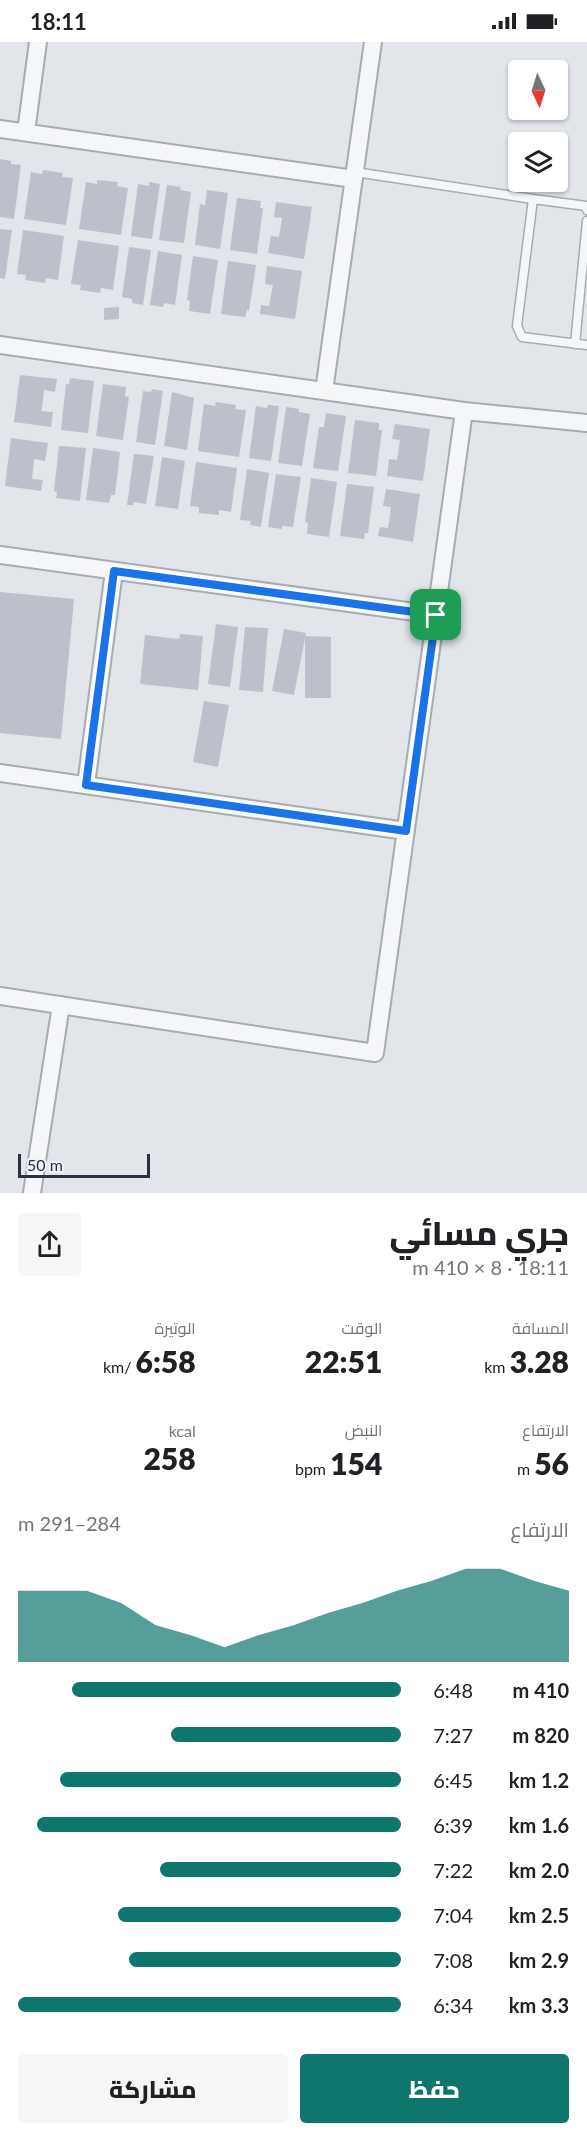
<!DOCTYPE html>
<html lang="ar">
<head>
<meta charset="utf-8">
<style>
	:root { --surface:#fff; --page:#f6f6f6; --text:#202124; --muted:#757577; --accent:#0f766e }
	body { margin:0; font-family:Lato,Cairo,sans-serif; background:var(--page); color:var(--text); direction:rtl; height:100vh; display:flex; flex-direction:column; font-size:22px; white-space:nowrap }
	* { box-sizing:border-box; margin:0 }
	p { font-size:20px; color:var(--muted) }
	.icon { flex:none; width:33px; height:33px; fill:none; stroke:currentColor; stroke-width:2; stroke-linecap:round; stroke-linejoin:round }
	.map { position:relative; height:1151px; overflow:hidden; direction:ltr }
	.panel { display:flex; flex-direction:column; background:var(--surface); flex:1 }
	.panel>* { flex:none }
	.needle { width:39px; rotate:176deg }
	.controls { position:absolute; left:508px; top:18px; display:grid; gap:12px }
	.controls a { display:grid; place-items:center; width:60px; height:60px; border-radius:6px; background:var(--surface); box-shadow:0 2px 4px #0004; font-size:30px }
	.scale { position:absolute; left:18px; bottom:15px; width:132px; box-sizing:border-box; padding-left:6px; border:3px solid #2a3142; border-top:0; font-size:16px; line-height:21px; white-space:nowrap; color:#2a3142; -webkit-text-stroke:4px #f1f4f7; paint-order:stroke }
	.pin { position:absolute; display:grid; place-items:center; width:51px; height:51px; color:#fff; margin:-26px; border-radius:12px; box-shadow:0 3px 9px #0006 }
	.round { display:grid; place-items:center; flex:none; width:63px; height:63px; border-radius:6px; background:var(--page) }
	.summary { display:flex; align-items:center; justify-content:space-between; height:102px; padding:0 18px }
	h1 { font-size:33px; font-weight:800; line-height:45px }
	.metrics { display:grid; grid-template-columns:repeat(3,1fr); gap:9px; height:102px; padding:6px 18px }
	.metrics div { display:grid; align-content:center }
	.metrics b { font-size:30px; font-weight:800 }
	.metrics small { font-size:16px; font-weight:400 }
	.metrics p { font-size:16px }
	.chart { height:168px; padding:12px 18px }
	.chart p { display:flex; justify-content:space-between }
	.chart svg { width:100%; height:108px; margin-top:6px; fill:var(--accent); opacity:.7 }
	.primary-button { display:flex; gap:12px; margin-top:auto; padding:12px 18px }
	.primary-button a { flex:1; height:69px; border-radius:6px; background:var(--accent); color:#fff; font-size:24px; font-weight:800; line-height:69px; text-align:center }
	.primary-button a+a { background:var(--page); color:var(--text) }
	ul { padding:0 18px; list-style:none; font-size:20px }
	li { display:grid; grid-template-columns:96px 72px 1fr; align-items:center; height:45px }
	li i { height:15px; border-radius:8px; background:var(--accent) }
	.status { display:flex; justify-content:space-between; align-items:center; height:42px; padding:0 30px; background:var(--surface); direction:ltr }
	.status svg { height:16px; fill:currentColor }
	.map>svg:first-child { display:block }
	.building { fill:#bcc0ca }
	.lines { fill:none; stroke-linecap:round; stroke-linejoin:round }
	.service-casing { stroke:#a7abb4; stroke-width:11 }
	.minor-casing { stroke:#a7abb4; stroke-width:20 }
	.service { stroke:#f5f6f8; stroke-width:8 }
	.minor { stroke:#f5f6f8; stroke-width:16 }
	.route-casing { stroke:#fff; stroke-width:12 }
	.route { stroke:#1a73e8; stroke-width:8 }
</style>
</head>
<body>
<div class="status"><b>18:11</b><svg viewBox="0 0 49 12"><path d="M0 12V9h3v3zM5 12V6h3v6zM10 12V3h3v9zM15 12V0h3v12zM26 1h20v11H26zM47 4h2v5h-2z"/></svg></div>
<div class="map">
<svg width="587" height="1151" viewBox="0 0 587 1151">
	<rect width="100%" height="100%" fill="#e2e5ea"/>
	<path class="building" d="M0,117L11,119V122L21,123L14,177L0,175Z
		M43,128L63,131L62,135L73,136L66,183L24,177L31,130L42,132Z
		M97,138L118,140L117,144L128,146L121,193L79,187L86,140L97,142Z
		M149,140L160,142L152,197L131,194L138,142L149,144Z
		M167,143L181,145L180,148L191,150L184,201L159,198Z
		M207,148L228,151L220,207L195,203L200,162L205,163Z
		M237,156L261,159L260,166H263L257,212L230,208Z
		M276,160L312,165L304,217L268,211L271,194L279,195L282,176L274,175Z
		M0,187L12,188L5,237L0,236Z
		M23,188L64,194L58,238L46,236L45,241L25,238L26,233L17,232Z
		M78,198L119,204L113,248L101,246L100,251L80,248L81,243L71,242Z
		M129,205L151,208L143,263L132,261V257L122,255Z
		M158,209L182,213L175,263L164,261L163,265L150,263Z
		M193,214L218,218L210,272L189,269L190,259L187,258Z
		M228,219L256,223L249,269L247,268L245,275L221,272Z
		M267,224L302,229L295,277L260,272L261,263L269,264L273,243L265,242Z
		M119,265V277L104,278V266Z
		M20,333L57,337L55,350L44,348L42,366L41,369L53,370L51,385L14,380Z
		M70,336L94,339L88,391L61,388L66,342H69Z
		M103,342L126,345L125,354L129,355L123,398L96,394Z
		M152,347L163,349L155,403L136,400L143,349L151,350Z
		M172,350L194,356L187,408L164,404Z
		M216,360L236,363L235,367L246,368L239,415L198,409L204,362L215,364Z
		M268,363L279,364L271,419L249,416L256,364L267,366Z
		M286,365L299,367V370L310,372L302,424L278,421Z
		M326,371L346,374L338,429L313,426L319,385H324Z
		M355,378L379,381V388H382L376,434L348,431Z
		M395,382L430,387L423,439L387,434L389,417L397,418L400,398L392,397Z
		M11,396L48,401L45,419L34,417L32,437L43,438L41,449L5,444Z
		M59,404L86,406L80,459L56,456L57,450L54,449Z
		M93,406L120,410L115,453H111L109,461L86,458Z
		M134,412L154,414L146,462L134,460L133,463H127Z
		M162,415L185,419L178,467L155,464Z
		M196,420L237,426L231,470L219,468V473L199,471V465L190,464Z
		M247,427L269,431L261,485L250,483L251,479L240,478Z
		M276,432L301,435L293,485L282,484V487L268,485Z
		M311,436L337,440L329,495L307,492L308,481L305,480Z
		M347,442L374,445L368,491H365L364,497L340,494Z
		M386,447L420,452L413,500L378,494L380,485L388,486L391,465L383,464Z
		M0,550L74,557L61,697L0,691Z
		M216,582L238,585L230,645L208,642Z
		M245,585L268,586L263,650L239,648Z
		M284,587L306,591L294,653L272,649Z
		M180,592L203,594L198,648L140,642L145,593L179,597Z
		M305,594L331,595V656H305Z
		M204,659L229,663L218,725L193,720Z"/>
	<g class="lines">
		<defs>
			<path id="service" d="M355,130L533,157L517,284L522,295L587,303
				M533,157L586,164L587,168
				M575,302L587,179"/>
			<path id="minor" d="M0,87L354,137
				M26,90L38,0
				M0,303L464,369L587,381
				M324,349L373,0
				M0,513L436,573
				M0,731L406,789
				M86,743L114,529
				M0,954L375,1011L464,369
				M32,1151L61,963"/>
		</defs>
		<use href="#service" class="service-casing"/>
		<use href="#minor" class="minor-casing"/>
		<use href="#service" class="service"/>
		<use href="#minor" class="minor"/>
	</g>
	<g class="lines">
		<defs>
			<path id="route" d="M114,529L436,573L406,789L86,743Z"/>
		</defs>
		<use href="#route" class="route-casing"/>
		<use href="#route" class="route"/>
	</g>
</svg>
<div class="controls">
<a><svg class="needle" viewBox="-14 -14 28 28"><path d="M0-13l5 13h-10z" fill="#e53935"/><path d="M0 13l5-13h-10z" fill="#757577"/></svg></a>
<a><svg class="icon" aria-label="layers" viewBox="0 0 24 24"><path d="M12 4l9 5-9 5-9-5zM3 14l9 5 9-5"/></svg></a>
</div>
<div class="scale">50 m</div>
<div class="pin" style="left:436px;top:573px;background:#1e9e55"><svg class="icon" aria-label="arrive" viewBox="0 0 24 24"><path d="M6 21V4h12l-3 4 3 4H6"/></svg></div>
</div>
<section class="panel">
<div class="summary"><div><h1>جري مسائي</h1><p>18:11 · 8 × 410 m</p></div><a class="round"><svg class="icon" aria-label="share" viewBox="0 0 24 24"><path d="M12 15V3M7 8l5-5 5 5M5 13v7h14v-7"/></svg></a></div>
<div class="metrics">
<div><p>المسافة</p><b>3.28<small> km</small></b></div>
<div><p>الوقت</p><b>22:51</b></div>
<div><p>الوتيرة</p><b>6:58<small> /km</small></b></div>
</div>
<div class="metrics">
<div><p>الارتفاع</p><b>56<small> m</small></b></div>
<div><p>النبض</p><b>154<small> bpm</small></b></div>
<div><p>kcal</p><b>258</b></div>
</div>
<div class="chart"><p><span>الارتفاع</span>284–291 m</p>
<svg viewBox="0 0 160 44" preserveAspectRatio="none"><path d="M0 44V15L10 15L20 15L30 20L40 29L50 33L60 38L70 33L80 29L90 24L100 20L110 15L120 11L130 6L140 6L150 11L160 15V44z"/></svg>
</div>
<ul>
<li><b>410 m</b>6:48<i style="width:86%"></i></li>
<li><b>820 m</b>7:27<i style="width:60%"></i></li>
<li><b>1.2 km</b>6:45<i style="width:89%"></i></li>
<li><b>1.6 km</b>6:39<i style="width:95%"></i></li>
<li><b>2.0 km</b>7:22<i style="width:63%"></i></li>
<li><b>2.5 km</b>7:04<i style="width:74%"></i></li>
<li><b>2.9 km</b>7:08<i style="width:71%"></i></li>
<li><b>3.3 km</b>6:34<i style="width:100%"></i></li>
</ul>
<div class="primary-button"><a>حفظ</a><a>مشاركة</a></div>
</section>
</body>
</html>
